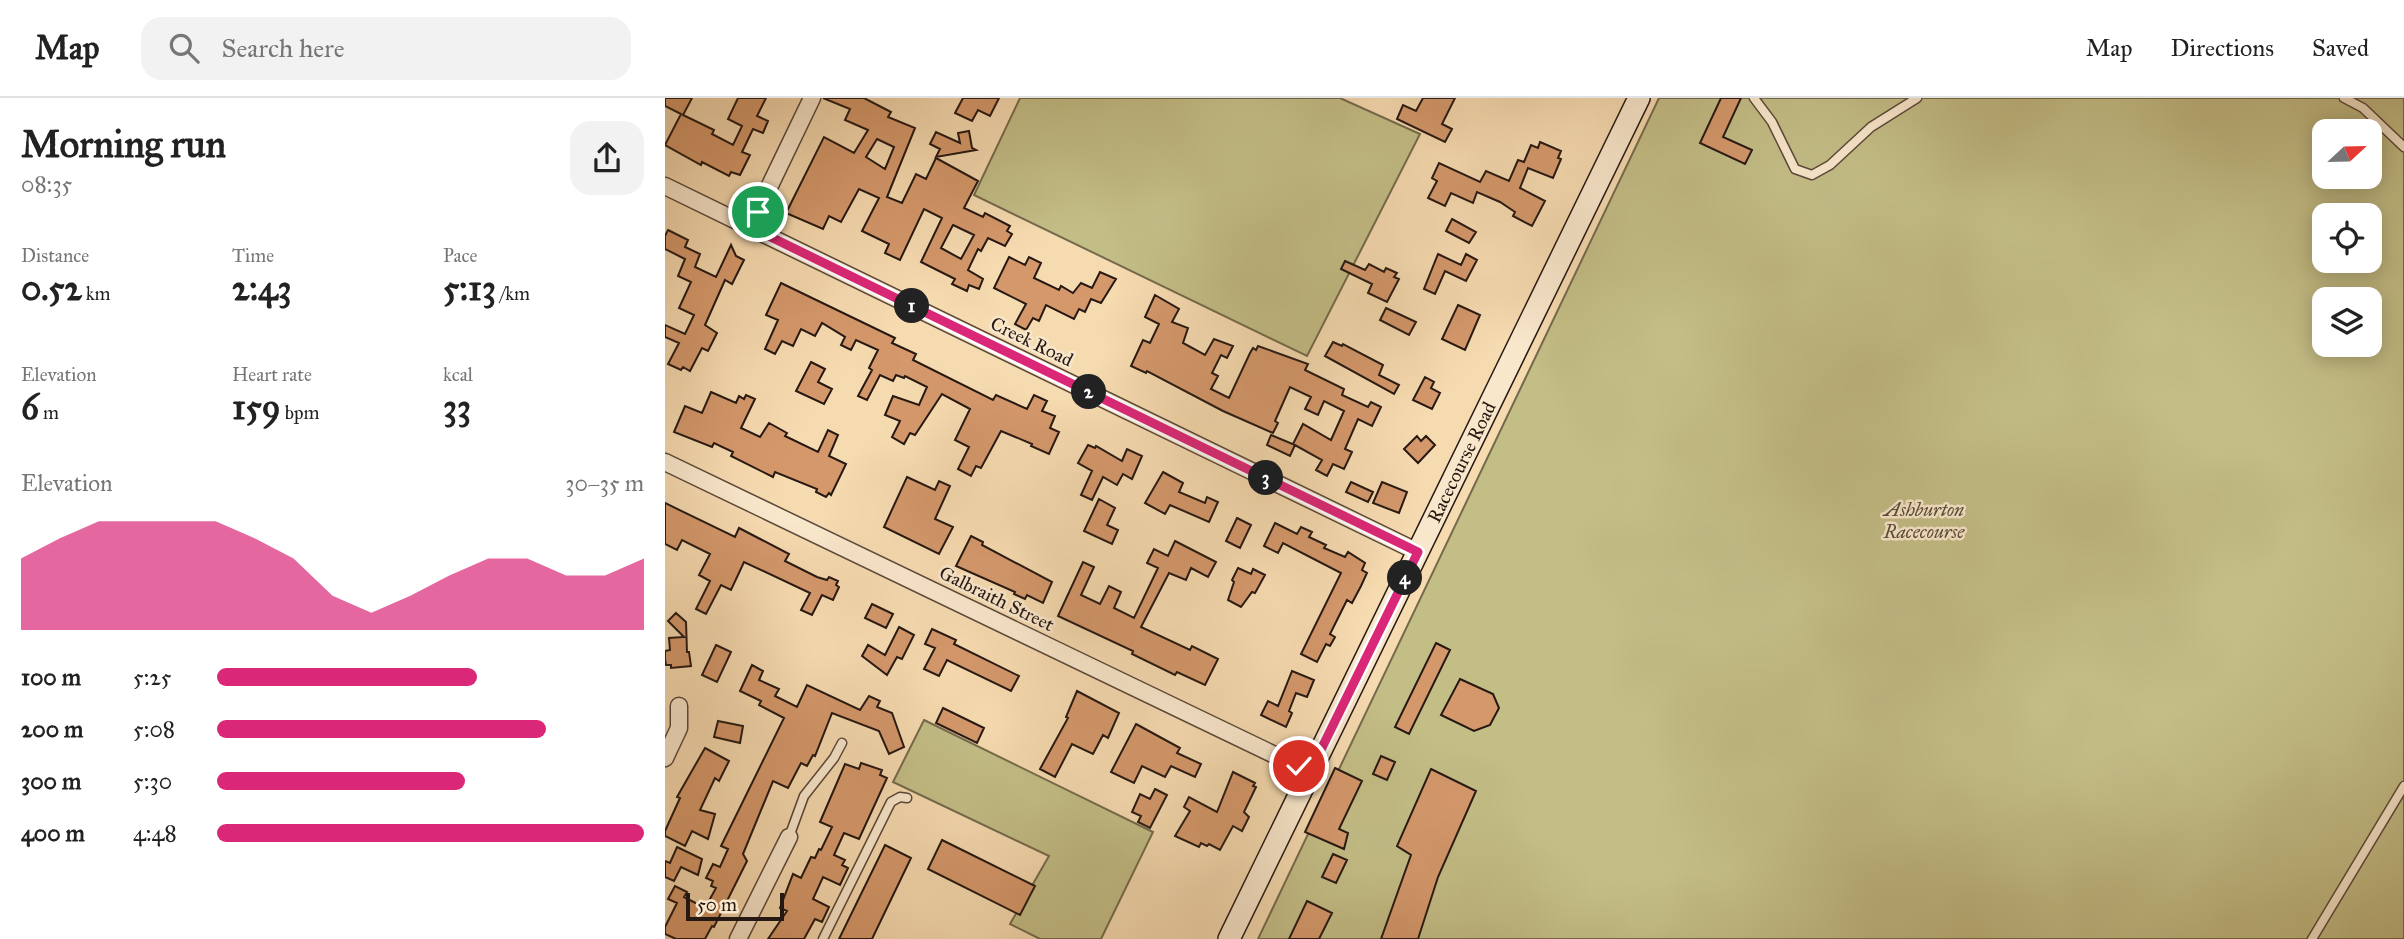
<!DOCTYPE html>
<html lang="en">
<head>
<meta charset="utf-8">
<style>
	:root { --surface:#fff; --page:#f2f2f2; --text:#222; --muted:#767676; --line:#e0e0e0; --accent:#db2777 }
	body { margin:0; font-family:"IM FELL Great Primer",serif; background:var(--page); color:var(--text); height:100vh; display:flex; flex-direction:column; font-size:26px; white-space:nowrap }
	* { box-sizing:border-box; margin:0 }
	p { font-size:23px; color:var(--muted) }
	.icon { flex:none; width:38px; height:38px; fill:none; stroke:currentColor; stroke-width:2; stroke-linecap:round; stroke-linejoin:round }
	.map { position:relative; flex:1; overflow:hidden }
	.panel { display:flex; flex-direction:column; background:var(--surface); width:665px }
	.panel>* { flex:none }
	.needle { width:46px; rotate:68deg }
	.tools { position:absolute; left:1647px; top:21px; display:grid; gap:14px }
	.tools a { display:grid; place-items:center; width:70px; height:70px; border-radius:14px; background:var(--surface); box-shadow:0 4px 18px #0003; font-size:35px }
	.scale { position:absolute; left:21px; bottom:18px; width:98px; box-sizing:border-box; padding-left:7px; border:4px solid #261812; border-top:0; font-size:19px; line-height:24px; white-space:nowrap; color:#261812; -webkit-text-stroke:5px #f9e7cc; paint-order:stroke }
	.pin { position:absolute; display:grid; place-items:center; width:60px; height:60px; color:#fff; margin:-30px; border:4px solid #fff; border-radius:50%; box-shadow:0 2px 7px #0007 }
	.km { position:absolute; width:35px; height:35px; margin:-18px; border-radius:50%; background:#222; color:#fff; font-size:19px; line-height:35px; text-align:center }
	.round { display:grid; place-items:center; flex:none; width:74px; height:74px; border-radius:21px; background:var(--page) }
	.head { display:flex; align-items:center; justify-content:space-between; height:119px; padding:0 21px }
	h1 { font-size:38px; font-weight:800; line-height:52px }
	.stats { display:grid; grid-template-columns:repeat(3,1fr); gap:10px; height:119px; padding:7px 21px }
	.stats div { display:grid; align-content:center }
	.stats b { font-size:35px; font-weight:800 }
	.stats small { font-size:19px; font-weight:400 }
	.stats p { font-size:19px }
	.chart { height:196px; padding:14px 21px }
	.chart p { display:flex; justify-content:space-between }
	.chart svg { width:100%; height:126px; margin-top:7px; fill:var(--accent); opacity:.7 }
	ul { padding:0 21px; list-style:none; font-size:23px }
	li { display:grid; grid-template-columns:112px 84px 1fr; align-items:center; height:52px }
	li i { height:18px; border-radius:9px; background:var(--accent) }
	header { display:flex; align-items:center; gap:42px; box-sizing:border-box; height:98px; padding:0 35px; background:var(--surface); border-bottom:2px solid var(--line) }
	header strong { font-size:33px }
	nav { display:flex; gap:38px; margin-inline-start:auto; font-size:24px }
	.search { width:490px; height:63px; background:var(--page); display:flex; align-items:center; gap:18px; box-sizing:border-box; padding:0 24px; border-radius:21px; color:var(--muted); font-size:26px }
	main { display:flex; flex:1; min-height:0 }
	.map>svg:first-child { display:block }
	.green { fill:#c3bd86; stroke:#746a4c; stroke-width:2; fill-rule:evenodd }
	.building { fill:#d4986b; stroke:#261812; stroke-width:2; fill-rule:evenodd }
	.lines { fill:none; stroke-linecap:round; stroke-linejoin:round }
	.lane-casing { stroke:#5a483a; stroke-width:11 }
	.street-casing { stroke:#5a483a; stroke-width:19 }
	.secondary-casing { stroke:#261812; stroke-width:24 }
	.lane { stroke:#f9e7cc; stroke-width:8 }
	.street { stroke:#f9e7cc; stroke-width:16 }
	.secondary { stroke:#f9e7cc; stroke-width:21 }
	.route-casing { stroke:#fff; stroke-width:14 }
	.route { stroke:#db2777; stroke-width:9 }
	.labels { text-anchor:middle; stroke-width:5; stroke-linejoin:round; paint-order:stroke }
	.street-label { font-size:19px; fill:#261812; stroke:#f9e7cc }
	.park-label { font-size:19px; font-style:italic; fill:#554a35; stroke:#f9e7cc }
</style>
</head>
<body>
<header>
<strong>Map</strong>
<div class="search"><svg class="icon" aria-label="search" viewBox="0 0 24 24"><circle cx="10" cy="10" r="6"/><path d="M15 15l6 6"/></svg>Search here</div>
<nav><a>Map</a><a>Directions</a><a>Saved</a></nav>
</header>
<main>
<section class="panel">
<div class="head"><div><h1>Morning run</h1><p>08:35</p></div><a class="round"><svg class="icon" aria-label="share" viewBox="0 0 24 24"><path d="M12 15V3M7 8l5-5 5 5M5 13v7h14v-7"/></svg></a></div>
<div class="stats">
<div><p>Distance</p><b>0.52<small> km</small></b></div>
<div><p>Time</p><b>2:43</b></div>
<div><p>Pace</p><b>5:13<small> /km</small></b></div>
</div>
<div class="stats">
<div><p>Elevation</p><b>6<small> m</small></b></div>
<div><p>Heart rate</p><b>159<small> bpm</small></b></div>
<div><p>kcal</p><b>33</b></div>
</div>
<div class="chart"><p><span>Elevation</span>30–35 m</p>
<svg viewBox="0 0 160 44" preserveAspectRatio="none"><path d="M0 44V19L10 12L20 6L30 6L40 6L50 6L60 12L70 19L80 32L90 38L100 32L110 25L120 19L130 19L140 25L150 25L160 19V44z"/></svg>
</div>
<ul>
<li><b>100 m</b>5:25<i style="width:61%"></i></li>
<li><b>200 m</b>5:08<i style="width:77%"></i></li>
<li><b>300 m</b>5:30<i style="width:58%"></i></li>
<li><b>400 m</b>4:48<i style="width:100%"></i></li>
</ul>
</section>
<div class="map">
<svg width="1739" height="841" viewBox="0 0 1739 841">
	<rect width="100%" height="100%" fill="#f6dab0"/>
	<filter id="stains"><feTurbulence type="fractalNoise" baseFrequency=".00286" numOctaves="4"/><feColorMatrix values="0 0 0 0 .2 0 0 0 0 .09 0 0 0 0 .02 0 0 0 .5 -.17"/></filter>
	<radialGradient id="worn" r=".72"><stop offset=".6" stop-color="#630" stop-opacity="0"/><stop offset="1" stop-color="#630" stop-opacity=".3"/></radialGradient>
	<path class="green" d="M355,0H675L755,36L642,258L309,97Z
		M994,0H1739V841H593ZM1659,33H1704V79H1659ZM1659,117H1704V163H1659ZM1659,201H1704V247H1659Z
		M259,622L488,734L436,841H375L345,826L384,758L228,684Z"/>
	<path class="building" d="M0,0H27L18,17L49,32L47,36L68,47L77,28L63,21L73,0H101L92,18L103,23L98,35L88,31L77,54L85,57L75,77L66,74L64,78L37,64L36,67L0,47L16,16L0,8Z
		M158,0H199L226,14L223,19L250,30L222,99L237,105L251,76L261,81L271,60L313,83L299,110L318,119L320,115L345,128L342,133L347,136L340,148L323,140L316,153L313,151L303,172L318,181L314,191L304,187L302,193L287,186L290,181L256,164L277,120L259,111L235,162L220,155L224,146L197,133L214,100L194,91L176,124L164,118L158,131L121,115L159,39L189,55L203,32L180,22L185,11ZM212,41L229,49L220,71L201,59ZM288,127L309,137L296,161L276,150Z
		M298,0H334L325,18L313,12L307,23L290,15Z
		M758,0H790L777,26L787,31L780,44L732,21L738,7L751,13Z
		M1056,0H1076L1058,39L1087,52L1080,66L1035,45Z
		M304,33L307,50L311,52L271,59L275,51L265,46L271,34L295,45L293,35Z
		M875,44L896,53L893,60L896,61L888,80L863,70L855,90L880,103L867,128L848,118L850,114L835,104L812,94L808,105L786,95L780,108L763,100L772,83L767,80L774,65L815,84L821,73L844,83L853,62L859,64L866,47L873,50Z
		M787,121L811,134L804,145L781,133Z
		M3,132L23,142L20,149L35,156L30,169L51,179L66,147L71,158L79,162L67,186L60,182L40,227L52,235L43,253L37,250L25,273L18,269L16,272L3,266L14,245L0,239V227L20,236L29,217L14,210L26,184L13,178L20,161L0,151V138Z
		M773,156L796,167L801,156L812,162L801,183L780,173L770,196L759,191Z
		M344,159L360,167L364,159L376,165L369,180L394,192L396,188L408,195L416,185L427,190L435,174L451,181L436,205L426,201L420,214L414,211L409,221L381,207L374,223L368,220L361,232L350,226L361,206L329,190Z
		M680,163L700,172L704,166L719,174L721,170L732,175L729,179L734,181L722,204L703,195L707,186L676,171Z
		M116,185L230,240L227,245L251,256L248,262L328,302L331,297L362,311L369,297L382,303L377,313L390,318L385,330L394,334L384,356L366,348L367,346L336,333L316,370L311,368L306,378L293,371L304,349L290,342L305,311L277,296L250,337L245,335L239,346L227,339L235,323L220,317L228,298L254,307L262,289L240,278L239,280L231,277L228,283L215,277L202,302L193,298L207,272L204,270L213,252L191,242L186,252L176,247L180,239L157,225L150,238L136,231L128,248L117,243L110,256L100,251L113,222L101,217Z
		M490,197L514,211L507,224L523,230L518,245L540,257L549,241L568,248L562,260L556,257L547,275L553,278L546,291L564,300L585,255L588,250L591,252L593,248L643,266L640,272L679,291L677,297L703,309L706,304L716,309L707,328L693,321L680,351L687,354L679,371L668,366L662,378L651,372L657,362L628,346L638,326L666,342L679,313L659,303L653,317L640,311L646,299L625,289L610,323L613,325L608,335L558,313L482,273L481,275L466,268L478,242L485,245L494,226L480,219Z
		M793,207L815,217L800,252L777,241Z
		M721,210L751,224L744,237L715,222Z
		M668,244L677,248L678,246L718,267L714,277L734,287L729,296L660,258Z
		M146,264L160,271L153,284L167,291L159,306L131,293Z
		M760,279L769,284L766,290L775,295L767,311L748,302Z
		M46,294L71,305L74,298L79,301L81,297L90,301L76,330L95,339L104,325L122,335L120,338L153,354L163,332L173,337L164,358L181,366L166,397L164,395L161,399L151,394L152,391L110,374L108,379L66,358L68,354L49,345L47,349L9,334L20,308L37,315Z
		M606,337L630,347L625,358L602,347Z
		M752,338L756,343L761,338L770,347L753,365L739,351Z
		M423,347L430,350L431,348L457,363L462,351L477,358L467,381L458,376L452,387L438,379L427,402L416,397L427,373L413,365Z
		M498,374L518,385L514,394L540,405L542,399L553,404L544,424L505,407L500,416L480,405Z
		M242,379L270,392L274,383L285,388L270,421L288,429L274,456L219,429Z
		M686,384L708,394L703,404L681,394Z
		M717,384L742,394L734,415L708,405Z
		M434,401L450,410L442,427L453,432L447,446L419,433Z
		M0,405L70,439L74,430L124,456L120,463L152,479L162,482L164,479L173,483L171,487L174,489L168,502L157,497L147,517L136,512L145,495L79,464L66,492L56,487L41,516L31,511L45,483L34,477L45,456L17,442L12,452L0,446Z
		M572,420L586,427L575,450L561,443Z
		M610,425L632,436L636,429L647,434L644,439L661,447L659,450L680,459L683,454L700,465L697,472L702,475L696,488L687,505L682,502L665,536L670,539L665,548L661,546L652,564L636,556L676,475L618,445L613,455L599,448Z
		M306,438L318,444L317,447L387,484L378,505L362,497L360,501L349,496L350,494L291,468Z
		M510,443L551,464L543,479L526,470L521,482L504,475L476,529L525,552L527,548L553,561L540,587L512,574L510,577L467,556L468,553L393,518L418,464L429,469L416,497L435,506L444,488L456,494L449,510L469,520L493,470L482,465L489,451L503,458Z
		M573,470L586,476L588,471L600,477L590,495L587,494L576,509L563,502L569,484L567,482Z
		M207,506L228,516L221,530L200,520Z
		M11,515L21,524L22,554H24L26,568L6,570V567H1L0,561V553L5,552L4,540L19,539L3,523Z
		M234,529L249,537L237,561L232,559L222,577L197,558L203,547L220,557Z
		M267,531L291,542L289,546L354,578L346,593L282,562L274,578L259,571L270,550L260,546Z
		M771,545L785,552L744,636L730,629Z
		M51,547L66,554L52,584L37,577Z
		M87,567L98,573L94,582L114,591L110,598L132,609L142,587L195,612L204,598L215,603L212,609L227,615L239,649L224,656L214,633L167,615L150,658L148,657L142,668L136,665L123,690L108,683L78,756L82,763L49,829L47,828L40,841H11L0,836V829L12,805L3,801L10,788L22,794L19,799L40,810L51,790L46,788L48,783L41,780L48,766L55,769L63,751L56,748L119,620L94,607L96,603L75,593Z
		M627,573L649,582L642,599L631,595L624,613L627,615L621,629L596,617L603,603L613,608Z
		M795,581L828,596L834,610L825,627L809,633L776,617Z
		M412,593L454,615L443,640L438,637L428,656L407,646L390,679L375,671L403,620L401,619Z
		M278,610L319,630L312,645L271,625Z
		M53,623L78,628L75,645L49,639Z
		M471,626L515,650L512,655L536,666L530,679L506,668L500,679L477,668L469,685L446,674Z
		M40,650L64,663L54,683L50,680L35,712L50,716L43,741L27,733L20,748L0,738V733L15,700L12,699Z
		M716,658L730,664L722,682L708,676Z
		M196,665L217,672L215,677L222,680L194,741L179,735L169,757L180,762L177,767L183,770L175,787L158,779L148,801L164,809L157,824L150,821L139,841H103L122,813L115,810L128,776L136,780L146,759L150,760L154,751L156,752L167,729L155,724L180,666L194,671Z
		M670,670L697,683L674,731L683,735L679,751L640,734Z
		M766,671L811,693L773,779L753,841H716L746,757L732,748Z
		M568,674L590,685L588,688L591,689L579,714L584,719L577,733L568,728L555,752L544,746L542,748L536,745L534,749L510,738L525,713L519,709L524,699L552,714Z
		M490,691L502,697L485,730L473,724L476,718L467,714L475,696L485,701Z
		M277,742L370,788L355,817L263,771Z
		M220,747L246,760L207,841H174Z
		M12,749L37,761L33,777L16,769L9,783L0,779V763L5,765Z
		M668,756L682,762L671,785L657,779Z
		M642,803L667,815L654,841H624Z"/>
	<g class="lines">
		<defs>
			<path id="lane" d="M1089,0L1107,24L1130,71L1147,77L1165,67L1206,29L1252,0
				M1679,0L1698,10L1739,49
				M124,739L139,698L169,660L177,645
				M158,841L226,704L235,699L242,700
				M1647,841L1739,688"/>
			<path id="street" d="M0,88L753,454
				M85,129L147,0
				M0,364L645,674
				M0,660L14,630V608
				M73,841L124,739"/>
			<path id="secondary" d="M564,841L974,0"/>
		</defs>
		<use href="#lane" class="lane-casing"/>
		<use href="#street" class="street-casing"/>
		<use href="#secondary" class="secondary-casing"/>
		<use href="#lane" class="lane"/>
		<use href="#street" class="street"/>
		<use href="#secondary" class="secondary"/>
	</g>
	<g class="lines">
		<defs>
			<path id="route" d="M93,114L85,129L753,454L645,674L634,668"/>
		</defs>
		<use href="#route" class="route-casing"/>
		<use href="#route" class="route"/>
	</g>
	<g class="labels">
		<g class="street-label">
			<text transform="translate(367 243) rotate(26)" y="7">Creek Road</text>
			<text transform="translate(796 364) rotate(-64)" y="7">Racecourse Road</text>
			<text transform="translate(332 500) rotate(26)" y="7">Galbraith Street</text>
		</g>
		<g class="park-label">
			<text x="1259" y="418">Ashburton<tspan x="1259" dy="22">Racecourse</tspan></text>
		</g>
	</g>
	<rect width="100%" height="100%" filter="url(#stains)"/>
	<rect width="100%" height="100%" fill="url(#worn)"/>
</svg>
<div class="tools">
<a><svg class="needle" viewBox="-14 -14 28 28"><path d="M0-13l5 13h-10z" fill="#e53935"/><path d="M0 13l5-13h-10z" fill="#767676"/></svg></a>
<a><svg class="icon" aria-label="locate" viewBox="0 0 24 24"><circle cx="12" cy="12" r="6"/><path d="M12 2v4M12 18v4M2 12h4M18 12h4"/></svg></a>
<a><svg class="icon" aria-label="layers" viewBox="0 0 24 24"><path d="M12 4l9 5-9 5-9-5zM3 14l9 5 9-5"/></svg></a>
</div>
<div class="scale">50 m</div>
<div class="pin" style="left:93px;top:114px;background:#1e9e55"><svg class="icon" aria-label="arrive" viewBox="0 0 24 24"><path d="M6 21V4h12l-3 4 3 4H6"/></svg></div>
<div class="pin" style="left:634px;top:668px;background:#d93025"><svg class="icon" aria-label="check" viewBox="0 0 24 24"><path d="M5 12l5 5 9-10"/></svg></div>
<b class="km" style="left:247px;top:208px">1</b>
<b class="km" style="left:424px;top:294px">2</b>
<b class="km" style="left:601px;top:380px">3</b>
<b class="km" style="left:740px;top:480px">4</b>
</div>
</main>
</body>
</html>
